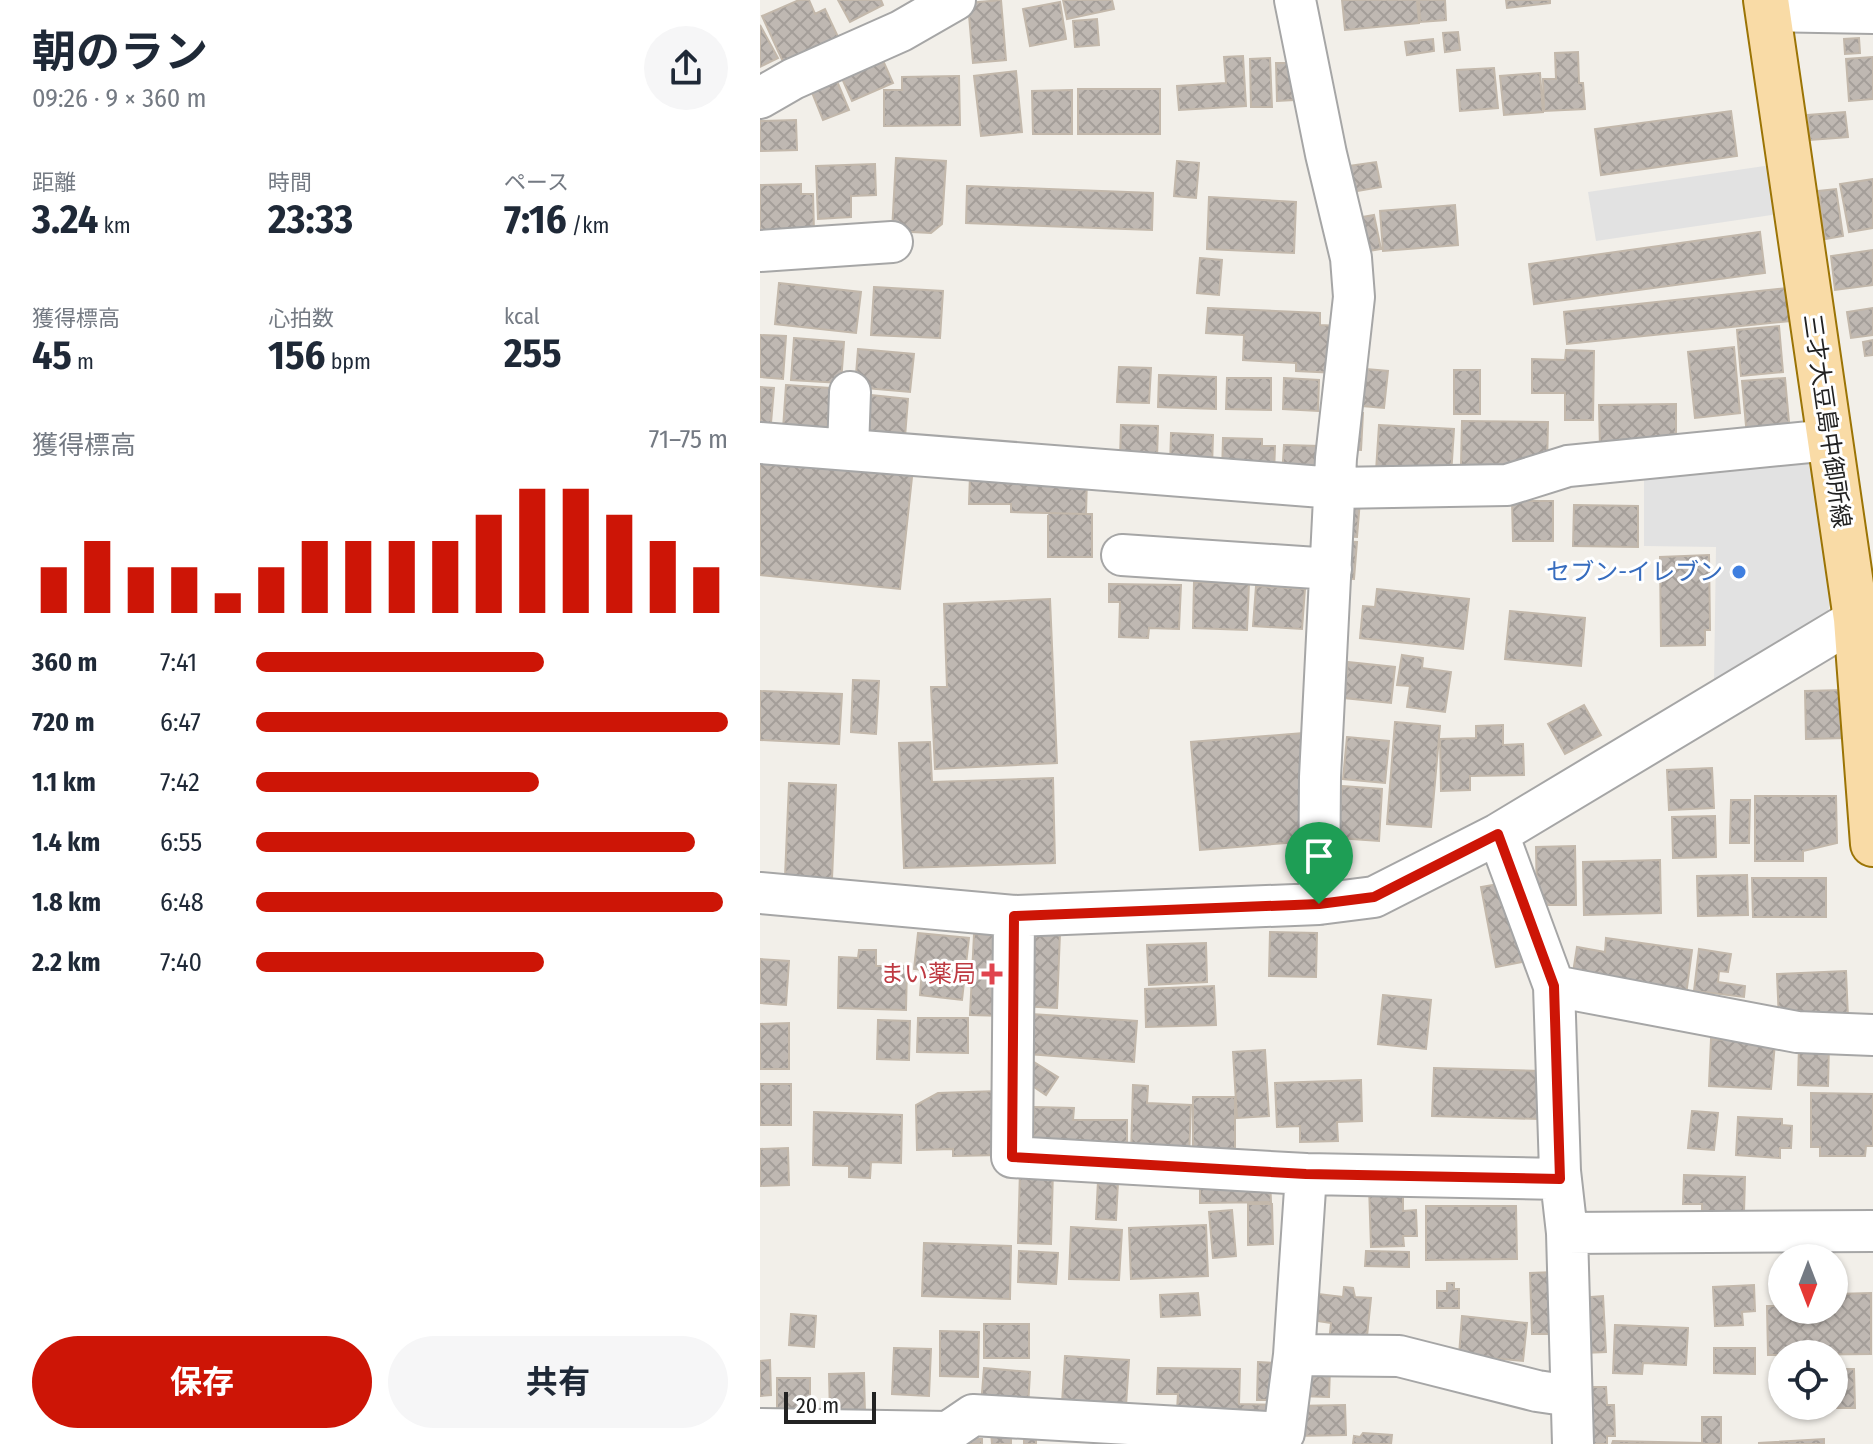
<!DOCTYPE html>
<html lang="ja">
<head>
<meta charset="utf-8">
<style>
	:root { --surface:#fff; --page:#f6f6f7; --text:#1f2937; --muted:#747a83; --accent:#cd1506 }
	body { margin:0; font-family:"Fira Sans Condensed","Noto Sans JP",sans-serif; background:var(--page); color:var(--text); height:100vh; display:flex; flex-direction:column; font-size:30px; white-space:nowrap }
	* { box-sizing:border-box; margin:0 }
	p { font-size:26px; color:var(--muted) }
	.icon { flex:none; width:44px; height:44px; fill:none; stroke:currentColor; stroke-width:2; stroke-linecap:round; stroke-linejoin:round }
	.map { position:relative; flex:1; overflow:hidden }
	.panel { display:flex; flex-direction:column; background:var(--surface); width:760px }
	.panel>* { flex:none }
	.needle { width:52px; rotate:180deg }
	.fabs { position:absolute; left:1008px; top:1244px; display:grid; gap:16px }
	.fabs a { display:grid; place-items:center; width:80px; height:80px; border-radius:50%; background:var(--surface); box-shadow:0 2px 6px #0004; font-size:40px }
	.scale { position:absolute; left:24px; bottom:20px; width:92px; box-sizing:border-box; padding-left:8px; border:4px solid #222; border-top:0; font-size:22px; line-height:28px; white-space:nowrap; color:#222; -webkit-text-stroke:6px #fff; paint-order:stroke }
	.pin { position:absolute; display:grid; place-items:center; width:68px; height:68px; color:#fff; margin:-82px -34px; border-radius:50% 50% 50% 0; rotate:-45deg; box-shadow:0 0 8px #0007 }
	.pin .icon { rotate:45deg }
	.round { display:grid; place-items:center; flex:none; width:84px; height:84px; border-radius:42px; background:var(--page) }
	.overview { display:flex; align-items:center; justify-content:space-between; height:136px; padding:0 32px }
	h1 { font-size:44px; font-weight:700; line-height:60px }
	.stats { display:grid; grid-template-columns:repeat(3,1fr); gap:12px; height:136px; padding:8px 32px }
	.stats div { display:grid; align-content:center }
	.stats b { font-size:40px; font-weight:700 }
	.stats small { font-size:22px; font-weight:400 }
	.stats p { font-size:22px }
	.chart { height:224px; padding:16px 32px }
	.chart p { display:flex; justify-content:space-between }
	.chart svg { width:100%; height:144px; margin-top:8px; stroke:var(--accent); stroke-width:6 }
	.button { display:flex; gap:16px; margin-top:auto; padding:16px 32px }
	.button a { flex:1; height:92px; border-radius:48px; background:var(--accent); color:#fff; font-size:32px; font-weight:700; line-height:92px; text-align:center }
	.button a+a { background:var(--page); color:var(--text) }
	ul { padding:0 32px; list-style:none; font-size:26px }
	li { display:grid; grid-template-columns:128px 96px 1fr; align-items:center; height:60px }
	li i { height:20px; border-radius:10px; background:var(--accent) }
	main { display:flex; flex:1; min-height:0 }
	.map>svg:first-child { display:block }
	.parking { fill:#e2e2e2 }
	.building { fill:url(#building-cross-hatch); stroke:#c3b8ab; stroke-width:2 }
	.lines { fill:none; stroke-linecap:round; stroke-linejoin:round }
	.minor-casing { stroke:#a6a6a6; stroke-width:44 }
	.major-casing { stroke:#9b7405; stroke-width:48 }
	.minor { stroke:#fff; stroke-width:40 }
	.major { stroke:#f9dba6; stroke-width:44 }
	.route-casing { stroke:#fff; stroke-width:16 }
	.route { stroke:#cd1506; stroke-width:10 }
	.shop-dot { fill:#3f7fe0; stroke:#fff; stroke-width:3 }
	.health-dot { fill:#e0444e; stroke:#fff; stroke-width:3 }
	.labels { text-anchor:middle; stroke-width:6; stroke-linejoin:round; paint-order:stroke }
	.street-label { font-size:24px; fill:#222; stroke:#fff }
	.shop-label { font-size:24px; fill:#366cbe; stroke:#fff; text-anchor:end }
	.health-label { font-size:24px; fill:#be3a42; stroke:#fff; text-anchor:end }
</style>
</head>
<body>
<main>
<section class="panel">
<div class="overview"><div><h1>朝のラン</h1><p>09:26 · 9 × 360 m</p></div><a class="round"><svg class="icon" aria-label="share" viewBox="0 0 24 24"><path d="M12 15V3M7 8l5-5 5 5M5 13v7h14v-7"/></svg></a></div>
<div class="stats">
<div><p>距離</p><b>3.24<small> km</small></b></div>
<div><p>時間</p><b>23:33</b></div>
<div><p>ペース</p><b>7:16<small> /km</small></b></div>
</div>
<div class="stats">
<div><p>獲得標高</p><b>45<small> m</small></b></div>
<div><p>心拍数</p><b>156<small> bpm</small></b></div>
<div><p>kcal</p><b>255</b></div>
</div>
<div class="chart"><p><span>獲得標高</span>71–75 m</p>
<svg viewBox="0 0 160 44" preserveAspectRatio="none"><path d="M5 44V30M15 44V22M25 44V30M35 44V30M45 44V38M55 44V30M65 44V22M75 44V22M85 44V22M95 44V22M105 44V14M115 44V6M125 44V6M135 44V14M145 44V22M155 44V30"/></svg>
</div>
<ul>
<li><b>360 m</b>7:41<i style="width:61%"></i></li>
<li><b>720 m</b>6:47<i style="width:100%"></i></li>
<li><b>1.1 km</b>7:42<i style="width:60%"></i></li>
<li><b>1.4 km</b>6:55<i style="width:93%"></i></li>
<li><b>1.8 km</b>6:48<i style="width:99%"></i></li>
<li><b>2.2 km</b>7:40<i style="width:61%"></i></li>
</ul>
<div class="button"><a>保存</a><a>共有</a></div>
</section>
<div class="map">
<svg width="1113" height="1444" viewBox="0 0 1113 1444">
	<defs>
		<pattern id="building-cross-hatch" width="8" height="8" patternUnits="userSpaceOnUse" patternTransform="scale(2)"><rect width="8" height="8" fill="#bfb8b2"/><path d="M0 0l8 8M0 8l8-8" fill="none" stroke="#a49e99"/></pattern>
	</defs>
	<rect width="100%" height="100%" fill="#f2efe9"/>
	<path class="parking" d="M1018,164L1025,213L836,241L828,192Z
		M1057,456L1073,597L1063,624L954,682L956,547L884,546V479Z"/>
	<path class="building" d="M39,0H49L55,14L65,9L79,39L24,64L2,16Z
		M78,0H121L123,5L90,22Z
		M241,0L246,60L213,63L208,3Z
		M303,0H352L354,9L307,19Z
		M582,0H657L659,23L585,30Z
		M659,0H685L686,20L660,22Z
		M746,0H790V3L747,8Z
		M300,2L306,39L270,46L263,9Z
		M337,19L339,45L315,47L313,21Z
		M0,25L18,58L0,67Z
		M698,32L700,50L685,52L683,33Z
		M1099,38L1100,53L1085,54L1084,39Z
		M673,39L674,51L647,55L645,42Z
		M818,52L819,83H823L825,109L784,111L783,79H796L795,53Z
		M121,56L133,83L92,101L80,74Z
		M483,56L486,106L419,110L417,86L466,83L464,57Z
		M1113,57V99L1089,101L1086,59Z
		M510,58L512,107H491L490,59Z
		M516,63H527V69L533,68L534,100L517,101Z
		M734,68L738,108L700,111L697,70Z
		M256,71L262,132L221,136L214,76Z
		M780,73L783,112L744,115L740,76Z
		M74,74L89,110L63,120L49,85Z
		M199,76L200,125L124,126V90H142V77Z
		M318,89H400V134H318Z
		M312,90V134H273L272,91Z
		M971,111L977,156L841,175L835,129Z
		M1085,112L1088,137L1050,140L1048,115Z
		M36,120L37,150L0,151V121Z
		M136,158L186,161L182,224L171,233L132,231Z
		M417,161L439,163L436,198L414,196Z
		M616,162L621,187L591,192L588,166Z
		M115,164L116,195L91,196V217L58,219L56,166Z
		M1113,179V228L1089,232L1080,184Z
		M41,184V194H53L54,231L0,232V185Z
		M207,186L393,193L392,230L206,223Z
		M1076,189L1083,236L1065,239L1059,191Z
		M449,197L536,202L534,253L447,249Z
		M695,205L698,245L623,251L620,211Z
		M614,215L621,249L597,253L591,219Z
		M1000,232L1005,273L774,304L769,264Z
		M1113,250V285L1075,290L1071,256Z
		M440,258L462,260L459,295L437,293Z
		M19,283L101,292L96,333L15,324Z
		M114,287L183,291L180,338L111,335Z
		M1027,288L1030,321L807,344L804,312Z
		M448,308L560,313V325L579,326L577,373L536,371V363L483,360L484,335L446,333Z
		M1113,308V335L1091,338L1087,312Z
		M1019,326L1023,372L981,376L977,330Z
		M0,335L26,336L23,379L0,377Z
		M34,338L84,342L81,383L31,380Z
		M1113,340V355L1105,356L1103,342Z
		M974,347L980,413L935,418L928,352Z
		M98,349L154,354L150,392L95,387Z
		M806,350L834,351L833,420H805V393H772V359L805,360Z
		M359,367L391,368L389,403L357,402Z
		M594,368L628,371L624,408L591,405Z
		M694,370H720V414H694Z
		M399,375L456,377V409L398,407Z
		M467,378H511V410L466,409Z
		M524,378L559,380L558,411L523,409Z
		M1025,378L1030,433L987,437L982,381Z
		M26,385L70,388L67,432L23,429Z
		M0,387L14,388L11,423H0Z
		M111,395L148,399L145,437L107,434Z
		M916,404V434L907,435V447L840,448L839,405Z
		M586,412L603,413L601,450L583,449Z
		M702,421L788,422L787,467L701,465Z
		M361,425L398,426L397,459L360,458Z
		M619,425L694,429L691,476L616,471Z
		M411,433L453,435L452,468L410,466Z
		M463,438L502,439V446H515L514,474L462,473Z
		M524,445L560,446L559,477L522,476Z
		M0,452L153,468L140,589L0,575Z
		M210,475L327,478L326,514L251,512V504H209Z
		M582,499L600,500L597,537L580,536Z
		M752,501H793V541H753Z
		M814,505L878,506V547L813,546Z
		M288,514H332V557H288Z
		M579,541L597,542L594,579L577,578Z
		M949,555L950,630H945V645L901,646L900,557Z
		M434,582L489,584L487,630L433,628Z
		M349,584L421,585L419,629L389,628L388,638L359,637L360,602H349Z
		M496,586L545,589L542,629L493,626Z
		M617,589L709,599L703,649L600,638L603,606L615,607Z
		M290,599L297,763L175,769L171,687H187L184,604Z
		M750,611L825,618L821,666L745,659Z
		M642,655L663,658L662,668L691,672L685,712L647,707L650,686L637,685Z
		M588,662L635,667L631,703L584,698Z
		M93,680L119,681L116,734L91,732Z
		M1085,690L1087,738L1046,739L1045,691Z
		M0,691L82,694L79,744L0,740Z
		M824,705L841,735L805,754L788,724Z
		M635,722L680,726L671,827L627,824Z
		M743,725V745L763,744L764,775L710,776V790L681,791L680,739L716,738V726Z
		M543,733L551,841L440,850L431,742Z
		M587,737L629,741L625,783L583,779Z
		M170,742L172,782L293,778L295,863L144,868L139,743Z
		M952,768L954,808L909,810L907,770Z
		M29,783L76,785L72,879L25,877Z
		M582,786L622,789L619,841L578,838Z
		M995,796H1076L1077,843L1043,851V861H995Z
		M971,800H990L989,843H970Z
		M955,816L956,857L913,858L912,817Z
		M815,846L816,905H777L776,847Z
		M900,860L901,913L824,915L823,862Z
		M987,875L988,915L938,916L937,876Z
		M992,878H1066V917H993Z
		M750,882L773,960L736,967L721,887Z
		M263,931L300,933L297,1008L260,1006Z
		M510,932L557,933L556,977L509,976Z
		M158,933L209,938L202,1000L160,995L162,970L154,969Z
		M214,934L249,935L245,1016L210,1015Z
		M846,938L932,950L926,995L812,979L817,947L845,952Z
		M446,943L447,982L389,985L387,945Z
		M939,949L971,954L968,972L959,971L958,982L985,986L984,997L934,991Z
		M99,950H116V966H147L146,1010L78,1008L79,957L98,958Z
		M0,959L29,961L26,1005L0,1003Z
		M1086,971L1088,1018L1019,1021L1017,974Z
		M454,986L456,1025L386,1027L385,989Z
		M623,995L671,1000L666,1049L618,1044Z
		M271,1014L377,1021L374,1062L268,1054Z
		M158,1018H208V1053L157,1052Z
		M118,1020L150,1021L149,1060L117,1059Z
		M29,1023V1069H0V1024Z
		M951,1039L1015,1043L1011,1089L949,1086Z
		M1039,1044L1069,1045L1068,1086L1038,1085Z
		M505,1050L509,1116L477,1118L473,1052Z
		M274,1062L298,1077L286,1095L262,1079Z
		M674,1068L781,1071L779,1119L672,1116Z
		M601,1080L602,1121L577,1122L578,1141L540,1142V1126L517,1127L515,1083Z
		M0,1084H31V1125H0Z
		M373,1085L388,1086L387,1103L431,1105L429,1158L371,1156Z
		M239,1091L241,1155L193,1156V1149L157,1150L156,1105L178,1093Z
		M1051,1093L1113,1094V1146H1106L1105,1156H1060V1147H1051Z
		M433,1097H475V1155H433Z
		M274,1107L314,1108L313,1120H367V1149L273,1148Z
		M932,1111L958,1113L954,1150L928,1148Z
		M54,1112L142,1115L141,1163L111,1162L110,1178L89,1177V1166L53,1165Z
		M978,1117L1022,1119V1125L1032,1126L1031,1148H1020V1158L976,1155Z
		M28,1148L29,1185L0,1186V1149Z
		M260,1170H293L291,1244L258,1243Z
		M924,1175L985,1177L984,1213L942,1218V1204H923Z
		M510,1177L511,1202L440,1203V1178Z
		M338,1181L358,1182L356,1220L336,1219Z
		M643,1185V1211L656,1210L657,1236H643L644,1246L611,1247L609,1186Z
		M488,1204H512L513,1244L488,1245Z
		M666,1206H756L757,1259L666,1260Z
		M472,1210L476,1256L453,1258L449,1212Z
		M446,1225L448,1276L371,1279L369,1228Z
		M311,1227L362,1230L359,1280L309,1279Z
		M164,1243L251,1246L250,1299L162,1296Z
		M259,1251L298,1253L296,1284L258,1282Z
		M606,1251L649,1252V1267L605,1266Z
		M795,1272L798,1334H772L770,1273Z
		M687,1283H694V1289H699V1308H677V1291H687Z
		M994,1285L995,1311L982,1312L983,1325L955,1326L953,1287Z
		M584,1287L593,1288L595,1297L611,1298L606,1346L569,1342L571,1323L557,1321L559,1294L583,1297Z
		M438,1293L440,1315L401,1317L400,1295Z
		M1111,1293V1354L1008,1355L1007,1306H1022V1310H1074V1294Z
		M843,1296L846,1352L823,1353L819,1298Z
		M31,1314L56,1316L54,1347L29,1345Z
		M702,1316L767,1323L763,1361L699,1355Z
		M224,1324H269V1358H224Z
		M855,1325L928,1328L926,1365L883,1363L882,1374L853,1373Z
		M180,1331L219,1332L218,1377L180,1376Z
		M134,1348L171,1349L169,1396L132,1394Z
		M954,1348H995V1374L954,1373Z
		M305,1356L369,1360L366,1406L302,1403Z
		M10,1360L11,1395L0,1396V1361Z
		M498,1362L520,1363L519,1400H497Z
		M224,1368L270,1372L268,1408L221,1405Z
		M398,1368L480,1369L479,1404L517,1405L516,1427L417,1410L418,1394H397Z
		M539,1368L570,1369L569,1397L538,1396Z
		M1074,1369H1094L1095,1408H1058L1074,1406Z
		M104,1373L105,1413L70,1414L69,1374Z
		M17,1378H50V1414H17Z
		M819,1387H846L847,1405H854L855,1436H847V1444H821Z
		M585,1405L586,1435L534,1436L533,1406Z
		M942,1417H961V1444H942Z
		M231,1432L251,1433V1444H232Z
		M603,1433L632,1435L631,1444H593L594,1436L600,1437Z
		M264,1434L276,1435V1444H264Z
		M197,1438L222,1439V1444H197Z
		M1064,1439V1444H999V1443Z
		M853,1441L942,1443V1444H852Z"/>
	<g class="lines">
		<defs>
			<path id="minor" d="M535,0L566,154L591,258L594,297L576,458L560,777L559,904
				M1008,11L1113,13
				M0,98L33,79L141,31L195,0
				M0,251L132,242
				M0,443L575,488L747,485L808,466L1070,440
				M88,450L90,392
				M362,555L571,569
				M738,834L794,986L800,1171L807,1233L813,1444
				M0,893L254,916L559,904L614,897L738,834L1096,619L1113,605
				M254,916L252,1157L546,1174L800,1179
				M794,986L1037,1032L1113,1035
				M807,1233L1113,1231
				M534,1355L639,1356L777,1391L811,1396
				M0,1429L188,1432L213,1415L524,1433L534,1355L546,1174"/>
			<path id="major" d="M1006,0L1096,619L1113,844"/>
		</defs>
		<use href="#minor" class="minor-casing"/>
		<use href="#major" class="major-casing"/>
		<use href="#minor" class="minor"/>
		<use href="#major" class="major"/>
	</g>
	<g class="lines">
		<defs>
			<path id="route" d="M738,834L794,986L800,1179L546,1174L252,1157L254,916L559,904L614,897Z"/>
		</defs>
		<use href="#route" class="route-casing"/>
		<use href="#route" class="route"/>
	</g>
	<circle class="shop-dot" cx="979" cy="572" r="8"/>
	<path class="health-dot" d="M228 962h8v8h8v8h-8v8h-8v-8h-8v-8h8z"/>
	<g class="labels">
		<g class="street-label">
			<text transform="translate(1067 421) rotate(82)" y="8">三才大豆島中御所線</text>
		</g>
		<g class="shop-label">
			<text x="963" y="580">セブン-イレブン</text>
		</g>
		<g class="health-label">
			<text x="216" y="982">まい薬局</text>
		</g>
	</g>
</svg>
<div class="fabs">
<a><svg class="needle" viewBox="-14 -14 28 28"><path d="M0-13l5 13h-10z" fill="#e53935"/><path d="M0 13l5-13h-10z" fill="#747a83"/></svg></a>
<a><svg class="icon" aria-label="locate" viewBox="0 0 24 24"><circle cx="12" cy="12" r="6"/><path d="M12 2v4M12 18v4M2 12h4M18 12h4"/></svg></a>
</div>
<div class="scale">20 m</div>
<div class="pin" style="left:559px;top:904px;background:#1e9e55"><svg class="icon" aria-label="arrive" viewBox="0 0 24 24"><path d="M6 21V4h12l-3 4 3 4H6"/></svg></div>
</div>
</main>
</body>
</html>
